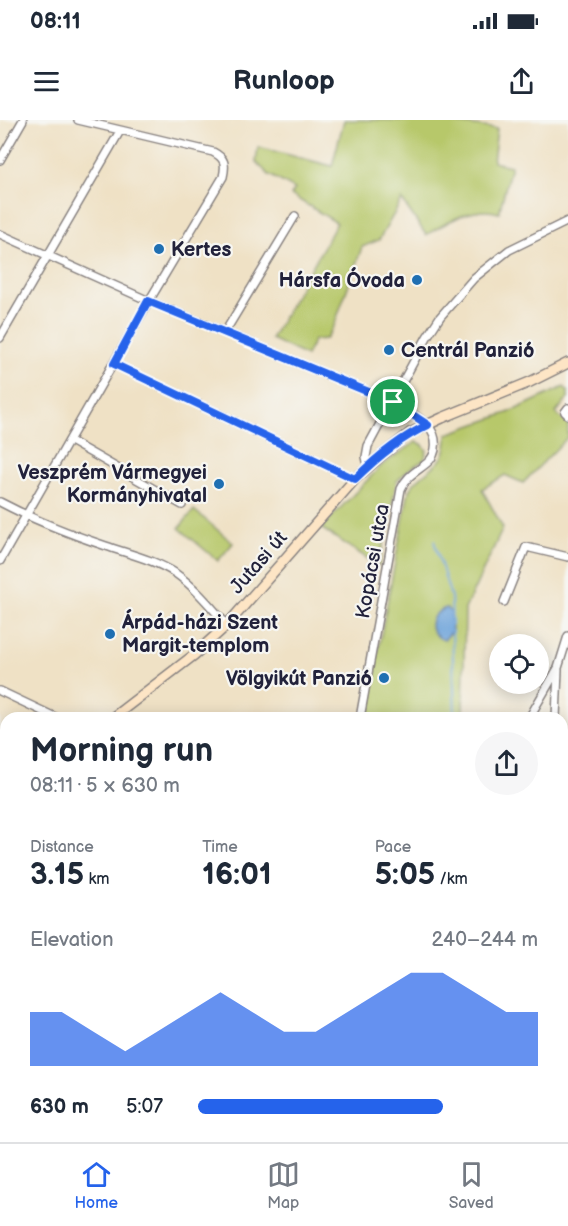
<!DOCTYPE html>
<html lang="en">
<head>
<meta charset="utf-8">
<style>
	:root { --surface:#fff; --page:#f6f6f7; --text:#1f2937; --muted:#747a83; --line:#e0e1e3; --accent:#2563eb }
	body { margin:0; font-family:"Balsamiq Sans",sans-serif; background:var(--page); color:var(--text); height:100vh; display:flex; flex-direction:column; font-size:22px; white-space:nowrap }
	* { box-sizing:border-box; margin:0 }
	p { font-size:20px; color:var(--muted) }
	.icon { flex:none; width:33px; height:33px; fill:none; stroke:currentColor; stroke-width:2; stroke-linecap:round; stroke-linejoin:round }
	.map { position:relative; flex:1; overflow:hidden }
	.panel { position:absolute; left:0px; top:592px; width:568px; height:430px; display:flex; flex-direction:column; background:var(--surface); border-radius:18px 18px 0 0; box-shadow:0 3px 15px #0003 }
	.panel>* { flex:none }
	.controls { position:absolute; left:489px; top:514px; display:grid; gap:12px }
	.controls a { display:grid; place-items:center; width:60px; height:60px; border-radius:50%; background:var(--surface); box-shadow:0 3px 15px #0003; font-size:30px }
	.pin { position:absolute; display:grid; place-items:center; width:51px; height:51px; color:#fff; margin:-26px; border:3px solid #fff; border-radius:50%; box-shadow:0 2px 6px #0007 }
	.round { display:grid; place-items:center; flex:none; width:63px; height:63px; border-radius:32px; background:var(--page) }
	.summary { display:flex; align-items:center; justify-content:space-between; height:102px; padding:0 30px }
	h1 { font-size:33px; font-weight:700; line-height:45px }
	.metrics { display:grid; grid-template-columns:repeat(3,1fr); gap:9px; height:102px; padding:6px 30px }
	.metrics div { display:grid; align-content:center }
	.metrics b { font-size:30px; font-weight:700 }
	.metrics small { font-size:16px; font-weight:400 }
	.metrics p { font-size:16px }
	.chart { height:168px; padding:12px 30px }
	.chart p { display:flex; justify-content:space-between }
	.chart svg { width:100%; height:108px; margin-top:6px; fill:var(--accent); opacity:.7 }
	ul { padding:0 30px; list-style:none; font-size:20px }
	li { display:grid; grid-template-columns:96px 72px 1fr; align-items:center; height:45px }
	li i { height:15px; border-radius:8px; background:var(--accent) }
	.status { display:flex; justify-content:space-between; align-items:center; height:42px; padding:0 30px; background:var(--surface); direction:ltr }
	.status svg { height:16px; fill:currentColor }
	header { display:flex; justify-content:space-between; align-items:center; height:78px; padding:0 30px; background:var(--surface); font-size:27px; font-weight:700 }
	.menu { display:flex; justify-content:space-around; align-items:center; height:84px; border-top:2px solid var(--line); background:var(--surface); font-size:16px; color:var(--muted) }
	.menu a { display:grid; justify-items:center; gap:3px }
	.menu .active { color:var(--accent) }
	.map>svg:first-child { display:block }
	.green { fill:#b7c86a; stroke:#6c7552; stroke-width:1.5 }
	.forest { fill:#91ac5e; stroke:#5a674c; stroke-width:1.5 }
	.water { fill:#6ba1d9; stroke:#46628a; stroke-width:1.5 }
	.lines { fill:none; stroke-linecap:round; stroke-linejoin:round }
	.stream { stroke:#6ba1d9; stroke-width:2 }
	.street-casing { stroke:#888280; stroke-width:10 }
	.secondary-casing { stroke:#888280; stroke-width:12 }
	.street { stroke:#fff; stroke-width:7 }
	.secondary { stroke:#fde5c5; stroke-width:9 }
	.route-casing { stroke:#fff; stroke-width:12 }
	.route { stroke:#2563eb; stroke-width:8 }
	.poi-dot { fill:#1f6fb2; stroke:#f6f6f2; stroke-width:2 }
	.labels { text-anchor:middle; stroke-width:4.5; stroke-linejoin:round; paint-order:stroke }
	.poi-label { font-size:20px; font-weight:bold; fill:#22223b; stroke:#f6f6f2; text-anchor:start }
	.street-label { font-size:20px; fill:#22223b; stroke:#f6f6f2 }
</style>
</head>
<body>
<div class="status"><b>08:11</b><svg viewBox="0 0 49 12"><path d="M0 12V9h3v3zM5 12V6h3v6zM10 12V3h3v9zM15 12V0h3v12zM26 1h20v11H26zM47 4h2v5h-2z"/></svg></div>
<header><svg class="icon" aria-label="menu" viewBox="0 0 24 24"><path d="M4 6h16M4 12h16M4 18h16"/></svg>Runloop<svg class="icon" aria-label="share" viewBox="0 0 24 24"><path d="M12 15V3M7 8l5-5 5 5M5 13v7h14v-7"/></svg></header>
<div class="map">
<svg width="568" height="1022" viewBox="0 0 568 1022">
	<rect width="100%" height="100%" fill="#f6f6f2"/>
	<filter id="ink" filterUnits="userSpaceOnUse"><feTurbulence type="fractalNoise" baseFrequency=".0167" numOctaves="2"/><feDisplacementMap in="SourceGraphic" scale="12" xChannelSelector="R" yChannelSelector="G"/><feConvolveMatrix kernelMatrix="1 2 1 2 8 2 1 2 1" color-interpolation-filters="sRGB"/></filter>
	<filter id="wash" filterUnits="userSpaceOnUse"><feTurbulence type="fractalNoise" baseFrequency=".008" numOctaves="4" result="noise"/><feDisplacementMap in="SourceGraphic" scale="24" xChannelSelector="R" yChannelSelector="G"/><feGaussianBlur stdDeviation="1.35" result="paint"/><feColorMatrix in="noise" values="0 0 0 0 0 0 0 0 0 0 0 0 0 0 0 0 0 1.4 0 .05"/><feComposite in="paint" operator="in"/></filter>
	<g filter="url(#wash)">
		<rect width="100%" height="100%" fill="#efe1c5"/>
		<path class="green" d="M344,0H435L497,9L493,42L511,46L499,93C473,85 448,102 426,115L402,80L379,120L362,127L334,206L326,219L314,220L306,236L271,219L337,103L291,75L295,69L269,55L256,42L258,27L332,46Z
			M564,267L568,271V278L556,293L568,304V317L523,363L505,355L482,369L503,408L465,489L463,598H368L371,566L409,370C425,345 448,350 447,314L510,292Z
			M416,322L422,324L427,331L424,340L408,350L397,361L379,446L321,408L382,345Z
			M194,390L233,423L218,441L179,408Z
			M563,741L568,752V897L563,905Z
			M0,770L6,774V996L0,993Z"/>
		<path class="forest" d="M0,993L6,996V1017H220L216,1022H0Z"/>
		<path class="water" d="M446,488L451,492L452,511L444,520C425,513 428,494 446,488Z"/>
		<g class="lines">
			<path class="stream" d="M434,421L451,477L452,505
				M452,511L455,598
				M562,830L568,827
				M326,1022L328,1017"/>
		</g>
	</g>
	<g filter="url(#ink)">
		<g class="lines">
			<defs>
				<path id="street" d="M0,40L23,0
					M0,114L149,181L393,282C403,288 421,297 428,306C438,316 438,334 427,343C416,352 407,355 401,369L360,598
					M225,212L295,96
					M0,218L120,11
					M114,244L355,359
					M568,288L565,292L568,295
					M70,321L182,385
					M368,346L366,337L368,326L427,217L440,197L474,158L509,130L568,101
					M0,382C34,400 70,414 106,426C129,434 155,440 175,453C195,467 211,487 227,505
					M0,441L149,181L223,57C226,44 225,38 213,32L78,0
					M504,482L526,427L568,437
					M0,571L57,598
					M529,598L558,548L568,516
					M556,598L558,550
					M562,674L568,673
					M562,919L568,924
					M0,924L6,927
					M222,1022L227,1017
					M406,1022L411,1017
					M522,1022C531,1016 537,1017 547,1022"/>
				<path id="secondary" d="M112,598L194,535L227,505L355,359L381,336L410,313L442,298L530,262L568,243
					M0,685L6,680"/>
			</defs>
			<use href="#street" class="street-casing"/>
			<use href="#secondary" class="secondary-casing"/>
			<use href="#street" class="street"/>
			<use href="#secondary" class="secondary"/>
		</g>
	</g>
	<g class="lines" filter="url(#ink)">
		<defs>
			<path id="route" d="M148,181L393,282L428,305C400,318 376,338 355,359L114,244Z"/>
		</defs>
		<use href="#route" class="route-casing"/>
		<use href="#route" class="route"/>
	</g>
	<g class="poi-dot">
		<circle cx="159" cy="129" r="6"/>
		<circle cx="417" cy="160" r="6"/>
		<circle cx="389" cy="230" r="6"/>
		<circle cx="219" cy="364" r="6"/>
		<circle cx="110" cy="514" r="6"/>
		<circle cx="384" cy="558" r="6"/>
	</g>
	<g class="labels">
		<g class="poi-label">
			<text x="171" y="136">Kertes</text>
			<text x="405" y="167" text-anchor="end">Hársfa Óvoda</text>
			<text x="401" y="237">Centrál Panzió</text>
			<text x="207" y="359" text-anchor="end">Veszprém Vármegyei<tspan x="207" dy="23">Kormányhivatal</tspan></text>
			<text x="122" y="509">Árpád-házi Szent<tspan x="122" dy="23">Margit-templom</tspan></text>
			<text x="372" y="565" text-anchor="end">Völgyikút Panzió</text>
		</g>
		<g class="street-label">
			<text transform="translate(372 441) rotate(-80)" y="7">Kopácsi utca</text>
			<text transform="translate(258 442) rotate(-49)" y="7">Jutasi út</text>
		</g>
	</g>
</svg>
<div class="controls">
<a><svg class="icon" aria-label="locate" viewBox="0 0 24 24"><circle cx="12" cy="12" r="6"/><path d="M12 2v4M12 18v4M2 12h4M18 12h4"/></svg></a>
</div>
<div class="pin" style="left:393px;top:282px;background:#1e9e55"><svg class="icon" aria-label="arrive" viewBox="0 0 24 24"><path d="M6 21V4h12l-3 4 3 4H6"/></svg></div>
<section class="panel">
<div class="summary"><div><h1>Morning run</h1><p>08:11 · 5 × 630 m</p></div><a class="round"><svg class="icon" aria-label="share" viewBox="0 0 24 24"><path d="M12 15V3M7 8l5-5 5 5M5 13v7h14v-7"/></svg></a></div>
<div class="metrics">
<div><p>Distance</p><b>3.15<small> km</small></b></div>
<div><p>Time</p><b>16:01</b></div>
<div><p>Pace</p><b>5:05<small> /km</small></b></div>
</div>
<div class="chart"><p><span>Elevation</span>240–244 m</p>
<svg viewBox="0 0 160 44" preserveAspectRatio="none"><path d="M0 44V22L10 22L20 30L30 38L40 30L50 22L60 14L70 22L80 30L90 30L100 22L110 14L120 6L130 6L140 14L150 22L160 22V44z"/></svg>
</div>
<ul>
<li><b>630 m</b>5:07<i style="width:72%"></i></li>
</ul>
</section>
</div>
<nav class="menu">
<a class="active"><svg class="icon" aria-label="home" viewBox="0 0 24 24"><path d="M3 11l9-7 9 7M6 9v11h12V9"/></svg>Home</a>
<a><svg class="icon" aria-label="map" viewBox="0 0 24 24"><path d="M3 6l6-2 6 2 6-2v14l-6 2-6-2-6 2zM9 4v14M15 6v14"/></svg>Map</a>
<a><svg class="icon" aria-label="saved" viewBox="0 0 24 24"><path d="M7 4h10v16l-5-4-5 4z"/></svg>Saved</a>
</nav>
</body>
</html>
